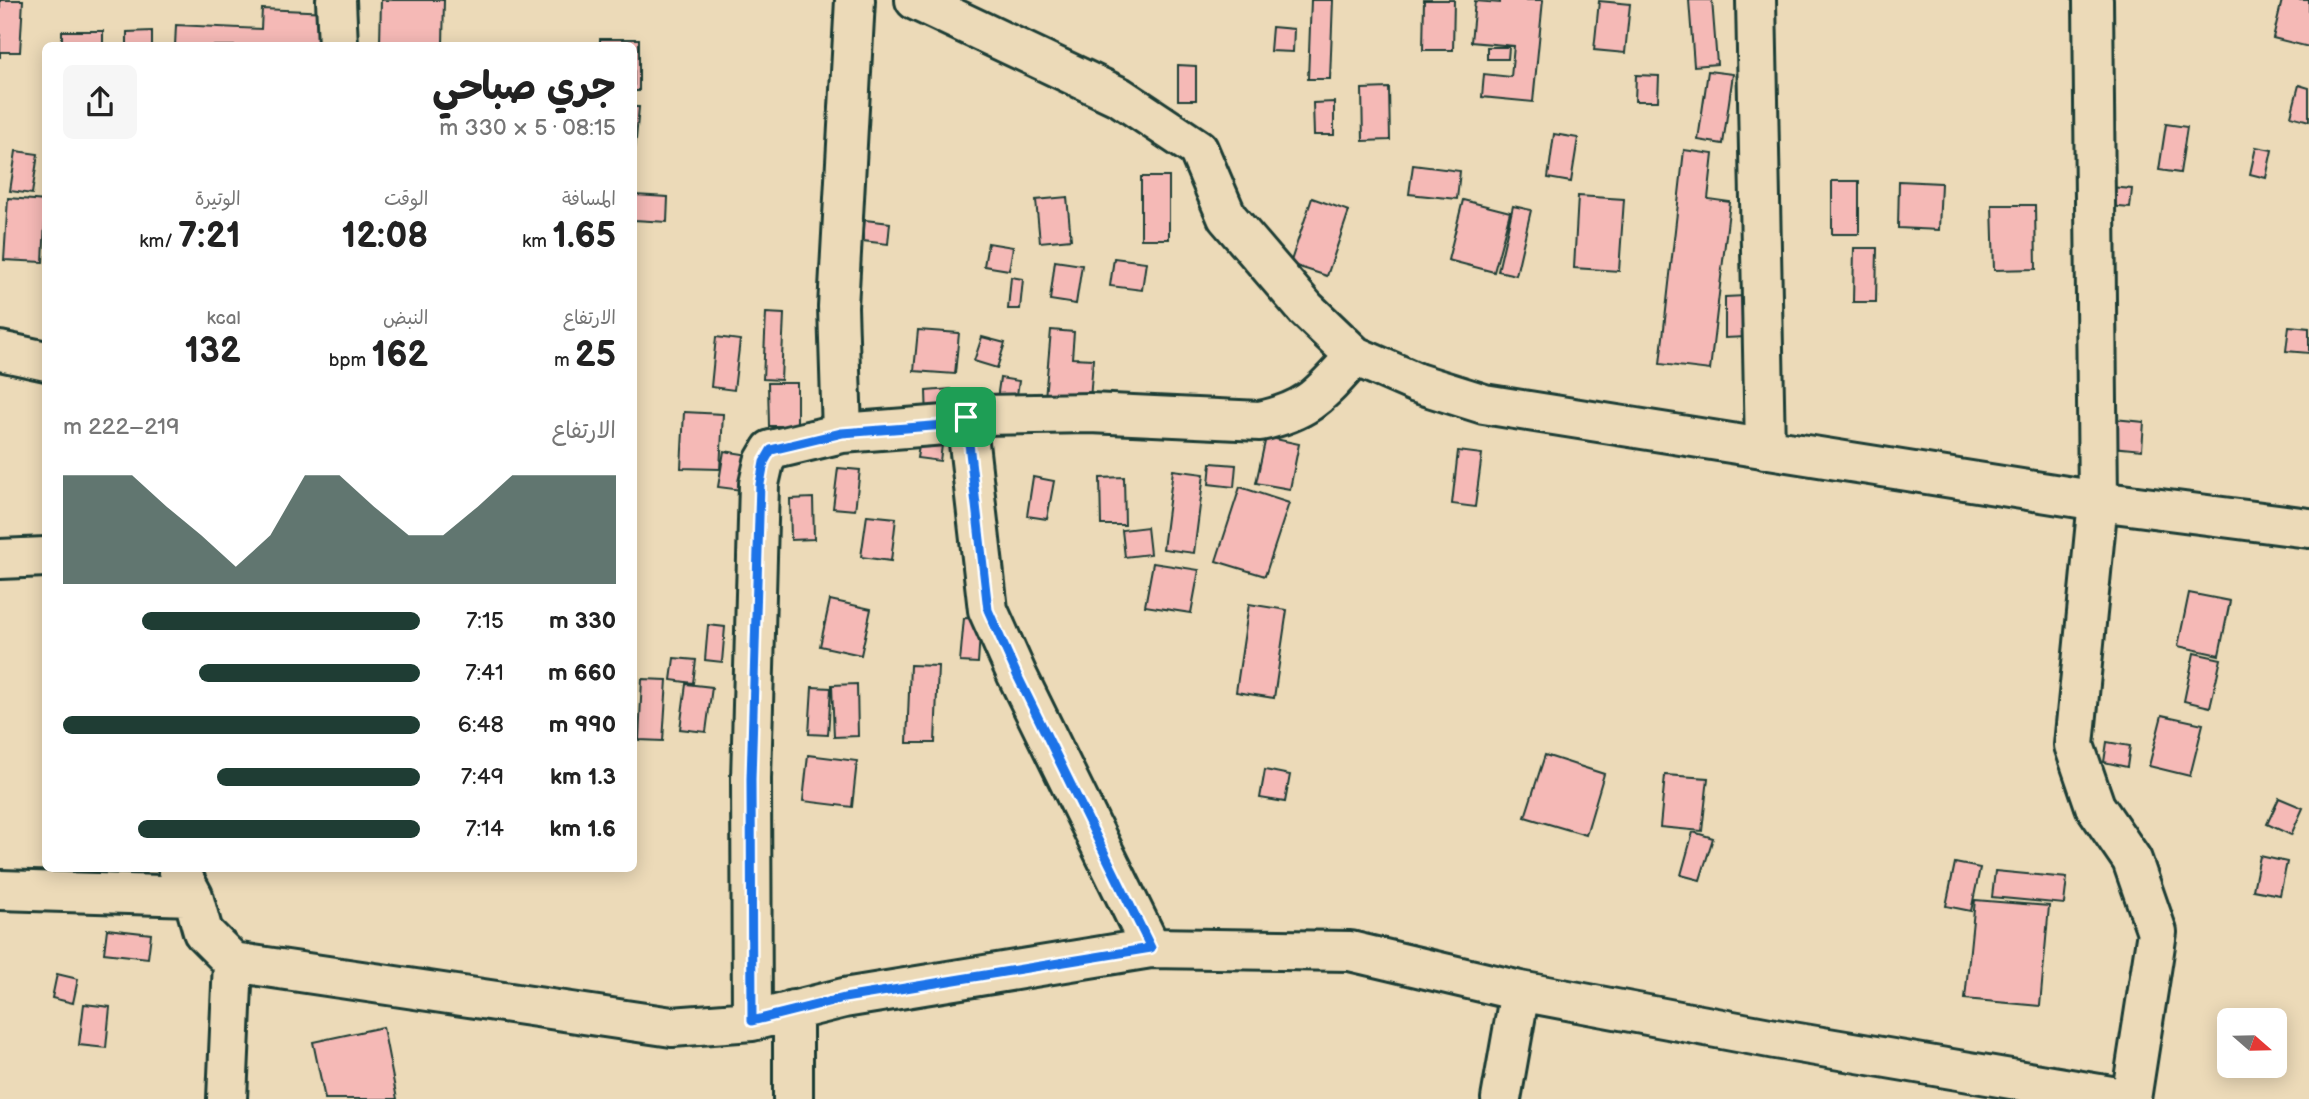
<!DOCTYPE html>
<html lang="ar">
<head>
<meta charset="utf-8">
<style>
	:root { --surface:#fff; --page:#f6f6f6; --text:#222; --muted:#767676; --accent:#1f3d34 }
	body { margin:0; font-family:"Balsamiq Sans","Playpen Sans Arabic",sans-serif; background:var(--page); color:var(--text); direction:rtl; height:100vh; display:flex; flex-direction:column; font-size:26px; white-space:nowrap }
	* { box-sizing:border-box; margin:0 }
	p { font-size:23px; color:var(--muted) }
	.icon { flex:none; width:38px; height:38px; fill:none; stroke:currentColor; stroke-width:2; stroke-linecap:round; stroke-linejoin:round }
	.map { position:relative; flex:1; overflow:hidden; direction:ltr }
	.details { position:absolute; left:42px; top:42px; width:595px; height:830px; display:flex; flex-direction:column; background:var(--surface); border-radius:10px; box-shadow:0 4px 18px #0003; direction:rtl }
	.details>* { flex:none }
	.needle { width:46px; rotate:110deg }
	.controls { position:absolute; left:2217px; top:1008px; display:grid; gap:14px }
	.controls a { display:grid; place-items:center; width:70px; height:70px; border-radius:10px; background:var(--surface); box-shadow:0 4px 18px #0003; font-size:35px }
	.pin { position:absolute; display:grid; place-items:center; width:60px; height:60px; color:#fff; margin:-30px; border-radius:14px; box-shadow:0 4px 10px #0006 }
	.round { display:grid; place-items:center; flex:none; width:74px; height:74px; border-radius:10px; background:var(--page) }
	.headline { display:flex; align-items:center; justify-content:space-between; height:119px; padding:0 21px }
	h1 { font-size:38px; font-weight:700; line-height:52px }
	.metrics { display:grid; grid-template-columns:repeat(3,1fr); gap:10px; height:119px; padding:7px 21px }
	.metrics div { display:grid; align-content:center }
	.metrics b { font-size:35px; font-weight:700 }
	.metrics small { font-size:19px; font-weight:400 }
	.metrics p { font-size:19px }
	.chart { height:196px; padding:14px 21px }
	.chart p { display:flex; justify-content:space-between }
	.chart svg { width:100%; height:126px; margin-top:7px; fill:var(--accent); opacity:.7 }
	ul { padding:0 21px; list-style:none; font-size:23px }
	li { display:grid; grid-template-columns:112px 84px 1fr; align-items:center; height:52px }
	li i { height:18px; border-radius:9px; background:var(--accent) }
	.map>svg:first-child { display:block }
	.building { fill:#f5b9b6; stroke:#1f3d34; stroke-width:2 }
	.lines { fill:none; stroke-linecap:round; stroke-linejoin:round }
	.minor-casing { stroke:#1f3d34; stroke-width:44 }
	.minor { stroke:#ecdab8; stroke-width:38 }
	.route-casing { stroke:#fff; stroke-width:14 }
	.route { stroke:#1a73e8; stroke-width:9 }
</style>
</head>
<body>
<div class="map">
<svg width="2309" height="1099" viewBox="0 0 2309 1099">
	<rect width="100%" height="100%" fill="#ecdab8"/>
	<filter id="ink" filterUnits="userSpaceOnUse"><feTurbulence type="fractalNoise" baseFrequency=".0143" numOctaves="2"/><feDisplacementMap in="SourceGraphic" scale="14" xChannelSelector="R" yChannelSelector="G"/><feConvolveMatrix kernelMatrix="1 2 1 2 8 2 1 2 1" color-interpolation-filters="sRGB"/></filter>
	<g filter="url(#ink)">
		<path class="building" d="M0,0H23L20,52H0V58Z
			M381,0H444L443,44L380,43Z
			M1311,0H1333L1330,79H1308Z
			M1424,0H1454L1453,50H1423Z
			M1500,0H1543L1533,102L1482,97L1484,74L1511,77L1514,46L1471,42L1475,1L1500,3Z
			M1689,0H1712L1717,64L1694,66Z
			M2282,0H2309V47L2273,38Z
			M1599,1L1630,4L1625,53L1594,50Z
			M262,9L328,12L326,46H175L176,25L261,29Z
			M1272,27L1294,29L1293,52L1270,51Z
			M62,31H103V46H62Z
			M152,31V46H127V32Z
			M600,39H639V91H634V46H600Z
			M1487,47H1509L1508,59H1487Z
			M1178,65L1196,66V100H1178Z
			M1708,71L1733,74L1723,144L1698,140Z
			M1636,75L1659,76L1658,101H1635Z
			M2299,85L2309,88V121L2291,116Z
			M1389,88L1390,140L1363,141L1362,89Z
			M1334,102V135H1314L1313,103Z
			M634,107H639L634,160Z
			M2166,124L2187,127L2180,173L2159,170Z
			M1554,134L1578,138L1571,182L1548,178Z
			M2256,147L2272,150L2266,178L2250,174Z
			M1684,150L1713,154L1708,199L1730,202L1710,370L1660,364Z
			M16,151L38,154L32,194L10,191Z
			M1413,165L1460,171L1457,199L1409,194Z
			M1141,177H1169V239H1141Z
			M1832,181H1859V234H1832Z
			M1899,181L1941,183L1939,230L1898,228Z
			M2110,187L2132,189L2130,208L2108,206Z
			M634,195L668,197L667,222L634,220Z
			M1578,196L1624,199L1619,271L1574,268Z
			M1067,197L1071,239L1040,242L1036,200Z
			M8,198L46,201L43,262L4,260Z
			M1312,198L1349,211L1327,276L1290,264Z
			M1463,200L1510,212L1494,272L1448,260Z
			M1992,205H2035L2036,269L1994,270Z
			M1513,206L1531,210L1516,275L1498,271Z
			M865,220L890,223L888,244L863,241Z
			M988,243L1013,247L1009,270L984,266Z
			M1854,248H1877L1876,302H1853Z
			M1114,258L1146,262L1142,290L1110,286Z
			M1055,261L1082,265L1076,304L1050,300Z
			M1011,277L1023,279L1020,309H1008Z
			M1745,296L1746,337L1725,338V297Z
			M766,313L784,314L781,380L763,379Z
			M2289,326L2309,328V353L2286,351Z
			M918,330L959,333L955,374L914,371Z
			M1051,330L1074,332L1072,358L1093,359L1090,401L1045,398Z
			M716,337L740,340L734,390L711,387Z
			M982,337L1005,343L997,368L974,361Z
			M1000,378L1019,381L1015,409L996,406Z
			M768,383H797V426H769Z
			M951,389L953,419L927,420L926,391Z
			M684,412L723,414L720,469L681,468Z
			M2114,419L2144,422L2142,450L2112,447Z
			M921,434L943,437L940,461L917,458Z
			M1266,437L1299,444L1290,489L1256,483Z
			M724,451L762,457L757,492L718,487Z
			M1458,451L1482,454L1475,507L1452,504Z
			M1211,463L1236,465L1234,487L1209,484Z
			M838,468L860,470L855,510L833,508Z
			M1173,470L1204,474L1194,553L1163,549Z
			M1033,477L1054,481L1047,519L1027,516Z
			M1124,477L1125,525H1101L1100,478Z
			M1240,487L1289,503L1265,576L1216,561Z
			M813,498L814,539L791,540L790,499Z
			M867,515L896,518L891,561L861,557Z
			M1147,527L1150,554L1125,557L1122,530Z
			M1153,563L1199,570L1191,613L1145,606Z
			M2189,593L2230,601L2219,655L2178,646Z
			M830,600L871,609L861,655L820,646Z
			M1249,604L1287,610L1274,698L1236,692Z
			M964,618L981,619L978,663L960,662Z
			M708,625L725,627L722,662L705,660Z
			M2194,653L2221,659L2210,707L2184,701Z
			M674,658L696,660L693,683L671,680Z
			M910,665L938,666L935,743H907Z
			M642,679L667,680L663,741L639,740Z
			M686,684L712,687L706,732L680,729Z
			M857,684L858,736L834,737L832,685Z
			M812,687L831,688L828,735L809,734Z
			M2162,715L2203,724L2190,776L2149,766Z
			M2107,742L2130,746L2127,767L2104,762Z
			M808,755L857,761L852,807L803,801Z
			M1545,755L1604,774L1586,835L1525,817Z
			M1265,770L1290,775L1285,802L1260,798Z
			M1665,775L1708,778L1702,831L1660,827Z
			M2279,798L2303,808L2291,835L2267,824Z
			M1693,832L1713,838L1700,880L1681,875Z
			M2260,856L2287,862L2280,895L2253,890Z
			M1955,863L1980,868L1971,911L1946,906Z
			M1995,871L2067,878L2064,904L1992,897Z
			M1975,900L2049,906L2040,1006L1965,999Z
			M107,929L151,934L148,958L104,953Z
			M57,974L78,979L73,1003L52,998Z
			M84,1004L110,1007L106,1048L79,1045Z
			M383,1027L397,1099H325L313,1042Z"/>
		<g class="lines">
			<defs>
				<path id="minor" d="M336,0L338,46
					M915,0L1120,97L1198,149L1227,217L1306,309L1355,356L1417,383L1484,404L2098,501L2309,528
					M1756,0L1765,449
					M2093,0L2098,501L2074,745L2095,806L2132,860L2157,932L2131,1099
					M0,351L46,361
					M966,417L988,610L1017,675L1151,948
					M842,433L838,307L855,0
					M0,559L46,557
					M178,868L193,896L203,932L233,962L672,1027L752,1021L844,998L1151,948L1350,951L1520,991L1775,1039L2129,1099
					M0,890L193,896
					M752,1021L751,779L759,484L764,462L771,450L842,433L945,425L966,417L982,415L1090,413L1260,421C1311,410 1321,393 1355,356
					M227,1099L233,962
					M793,1099V1010
					M1501,1099L1520,991"/>
			</defs>
			<use href="#minor" class="minor-casing"/>
			<use href="#minor" class="minor"/>
		</g>
	</g>
	<g class="lines" filter="url(#ink)">
		<defs>
			<path id="route" d="M966,417L988,610L1017,675L1151,948L844,998L752,1021L751,779L760,484L764,462L771,450L842,433L945,425Z"/>
		</defs>
		<use href="#route" class="route-casing"/>
		<use href="#route" class="route"/>
	</g>
</svg>
<div class="controls">
<a><svg class="needle" viewBox="-14 -14 28 28"><path d="M0-13l5 13h-10z" fill="#e53935"/><path d="M0 13l5-13h-10z" fill="#767676"/></svg></a>
</div>
<div class="pin" style="left:966px;top:417px;background:#1e9e55"><svg class="icon" aria-label="arrive" viewBox="0 0 24 24"><path d="M6 21V4h12l-3 4 3 4H6"/></svg></div>
<section class="details">
<div class="headline"><div><h1>جري صباحي</h1><p>08:15 · 5 × 330 m</p></div><a class="round"><svg class="icon" aria-label="share" viewBox="0 0 24 24"><path d="M12 15V3M7 8l5-5 5 5M5 13v7h14v-7"/></svg></a></div>
<div class="metrics">
<div><p>المسافة</p><b>1.65<small> km</small></b></div>
<div><p>الوقت</p><b>12:08</b></div>
<div><p>الوتيرة</p><b>7:21<small> /km</small></b></div>
</div>
<div class="metrics">
<div><p>الارتفاع</p><b>25<small> m</small></b></div>
<div><p>النبض</p><b>162<small> bpm</small></b></div>
<div><p>kcal</p><b>132</b></div>
</div>
<div class="chart"><p><span>الارتفاع</span>219–222 m</p>
<svg viewBox="0 0 160 44" preserveAspectRatio="none"><path d="M0 44V6L10 6L20 6L30 17L40 27L50 38L60 27L70 6L80 6L90 17L100 27L110 27L120 17L130 6L140 6L150 6L160 6V44z"/></svg>
</div>
<ul>
<li><b>330 m</b>7:15<i style="width:78%"></i></li>
<li><b>660 m</b>7:41<i style="width:62%"></i></li>
<li><b>990 m</b>6:48<i style="width:100%"></i></li>
<li><b>1.3 km</b>7:49<i style="width:57%"></i></li>
<li><b>1.6 km</b>7:14<i style="width:79%"></i></li>
</ul>
</section>
</div>
</body>
</html>
